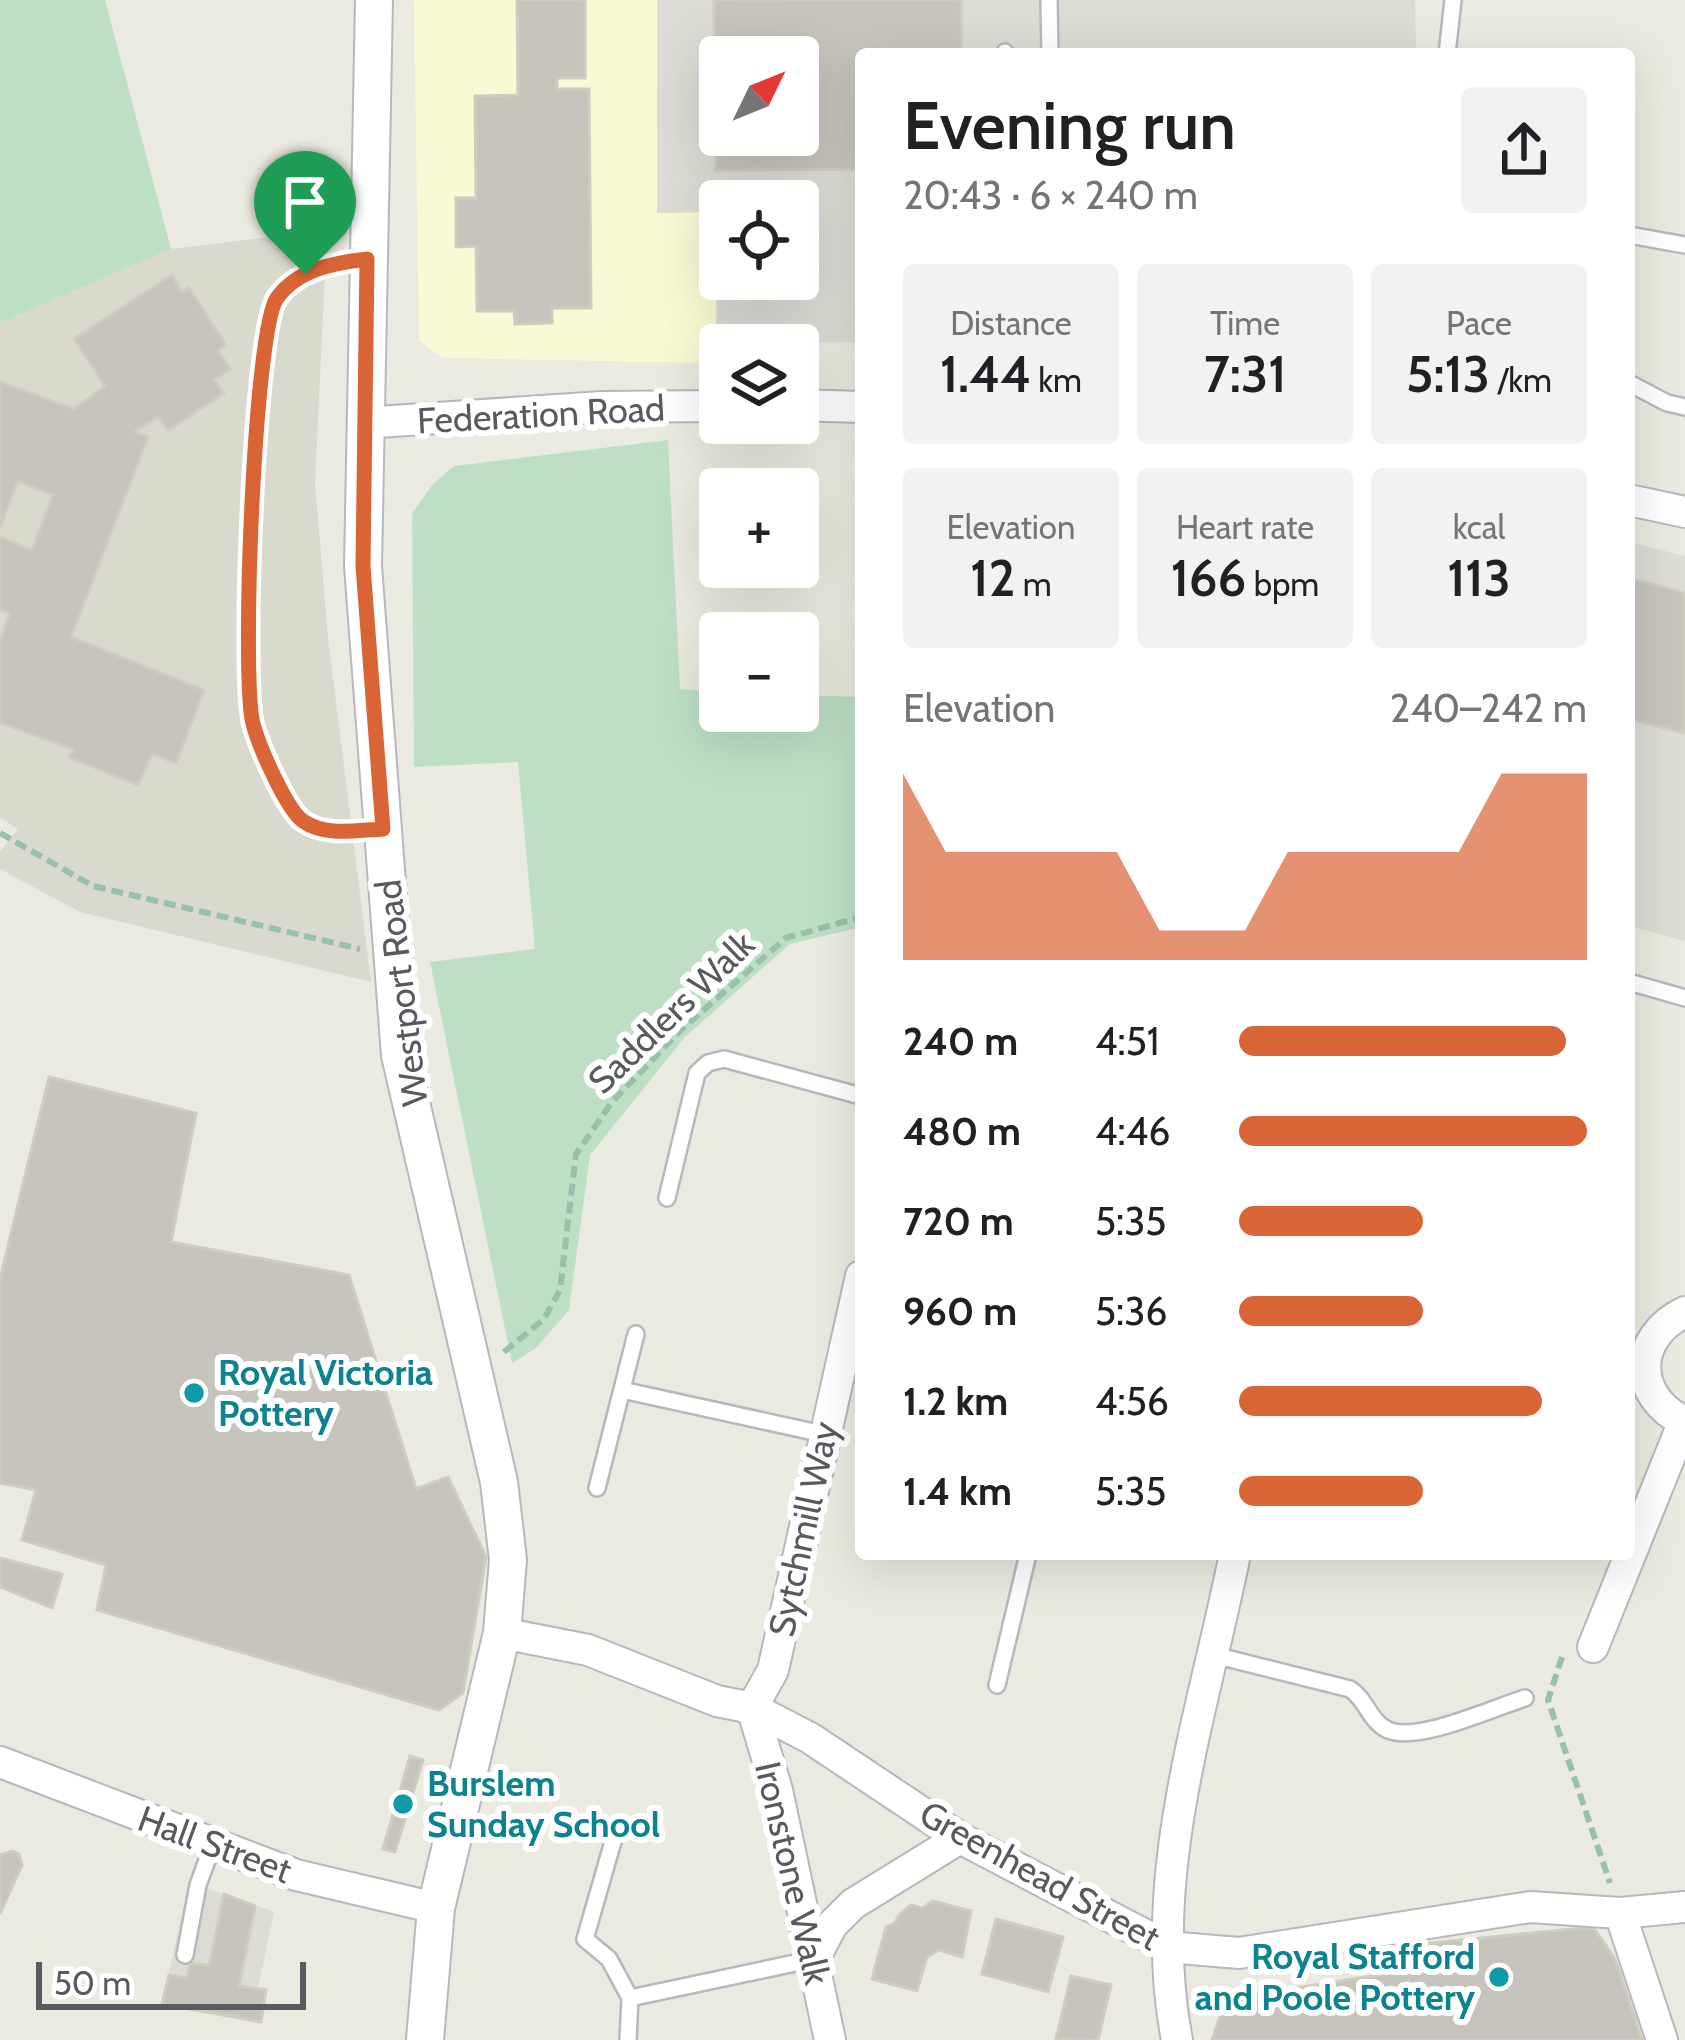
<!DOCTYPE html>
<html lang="en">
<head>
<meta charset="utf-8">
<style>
	:root { --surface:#fff; --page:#f2f2f2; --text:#202124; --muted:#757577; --accent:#d96537 }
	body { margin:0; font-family:Cabin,sans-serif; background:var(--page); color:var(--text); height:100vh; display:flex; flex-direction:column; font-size:45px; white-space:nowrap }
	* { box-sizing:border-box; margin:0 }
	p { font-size:39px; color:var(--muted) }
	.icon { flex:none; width:66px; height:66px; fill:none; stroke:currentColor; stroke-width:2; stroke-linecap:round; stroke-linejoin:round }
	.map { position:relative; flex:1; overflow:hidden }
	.drawer { position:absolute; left:855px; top:48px; width:780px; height:1512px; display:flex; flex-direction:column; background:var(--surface); border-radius:12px; box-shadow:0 12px 48px #0002 }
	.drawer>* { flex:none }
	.needle { width:78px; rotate:47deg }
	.buttons { position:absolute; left:699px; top:36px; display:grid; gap:24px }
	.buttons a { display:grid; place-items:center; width:120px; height:120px; border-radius:12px; background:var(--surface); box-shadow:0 12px 48px #0002; font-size:60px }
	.scale { position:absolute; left:36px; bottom:30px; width:270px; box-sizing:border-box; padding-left:12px; border:6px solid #585a5f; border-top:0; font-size:33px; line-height:42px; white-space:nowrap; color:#585a5f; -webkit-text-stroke:9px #fff; paint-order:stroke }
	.pin { position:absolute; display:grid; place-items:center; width:102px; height:102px; color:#fff; margin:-123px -51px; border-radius:50% 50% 50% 0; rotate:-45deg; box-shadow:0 0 12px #0007 }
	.pin .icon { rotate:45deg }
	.round { display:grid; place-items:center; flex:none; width:126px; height:126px; border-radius:12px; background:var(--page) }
	.head { display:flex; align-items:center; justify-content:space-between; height:204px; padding:0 48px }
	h1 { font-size:66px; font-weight:600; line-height:90px }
	.figures { display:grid; grid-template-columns:repeat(3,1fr); gap:18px; height:204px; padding:12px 48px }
	.figures div { display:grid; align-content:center; border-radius:12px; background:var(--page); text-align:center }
	.figures b { font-size:51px; font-weight:600 }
	.figures small { font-size:33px; font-weight:400 }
	.figures p { font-size:33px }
	.chart { height:336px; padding:24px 48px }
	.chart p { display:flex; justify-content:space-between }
	.chart svg { width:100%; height:216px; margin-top:12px; fill:var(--accent); opacity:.7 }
	ul { padding:0 48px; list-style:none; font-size:39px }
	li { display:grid; grid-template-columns:192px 144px 1fr; align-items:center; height:90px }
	li i { height:30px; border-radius:15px; background:var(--accent) }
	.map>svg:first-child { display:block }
	.commercial { fill:#faf9d5 }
	.industrial { fill:#dcdbd4; fill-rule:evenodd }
	.education { fill:#dad9ce }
	.green { fill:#bde0c5 }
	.building { fill:#c6c4bc; stroke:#cecdbf; stroke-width:3; fill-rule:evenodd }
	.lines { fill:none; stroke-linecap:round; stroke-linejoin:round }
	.service-casing { stroke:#b7b8bd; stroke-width:20 }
	.minor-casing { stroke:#b7b8bd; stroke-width:34 }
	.tertiary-casing { stroke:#b7b8bd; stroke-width:40 }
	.path { stroke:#98c0ac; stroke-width:6; stroke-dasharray:12 6; stroke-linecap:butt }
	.service { stroke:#fff; stroke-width:15 }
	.minor { stroke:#fff; stroke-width:30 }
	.tertiary { stroke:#fff; stroke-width:36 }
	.route-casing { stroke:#fff; stroke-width:24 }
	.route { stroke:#d96537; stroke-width:15 }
	.culture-dot { fill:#0f9aa8; stroke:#fff; stroke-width:4.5 }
	.labels { text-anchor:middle; stroke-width:12; stroke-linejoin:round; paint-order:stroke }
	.street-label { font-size:36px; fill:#585a5f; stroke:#fff }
	.culture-label { font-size:36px; font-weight:bold; fill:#0d838f; stroke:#fff; text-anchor:start }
</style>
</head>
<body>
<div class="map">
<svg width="1685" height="2040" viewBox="0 0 1685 2040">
	<rect width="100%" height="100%" fill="#eaeae0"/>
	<path class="commercial" d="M414,0H657V213L718,211L715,363L442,358L419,340Z"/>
	<path class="industrial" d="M657,0H1415L1416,54H861V342L716,344L718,212L657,213ZM720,57H798V135H720ZM720,201H798V279H720Z
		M1629,542L1685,556V941L1629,926Z
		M189,1882L274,1912L258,1988L266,1990L261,2022L162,2004Z"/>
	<path class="education" d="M327,230L315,483L328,638L371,982L80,912L0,869V852L18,829L0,818V323L171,249Z"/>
	<path class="green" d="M0,0H105L171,249L0,323Z
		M668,440L680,689L720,691V711H798V695L861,697V927L790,944L685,1037L590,1155L569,1310L536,1348L512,1363L430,962L535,949L518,762L414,767L412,514L432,485L454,466Z"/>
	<path class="building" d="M517,0H585V78H557V89H589L591,308H552V323L515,324L514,311H477L476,246L456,247V198H476L475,96L518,95Z
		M714,0H961V54H861V169L716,170ZM720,57H798V135H720Z
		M172,275L182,292L189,288L226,345L218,350L230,369L214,380L224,393L169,430L158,417L135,432L148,437L71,637L204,690L176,763L152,754L138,785L69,757L74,749L0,723V640L10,613L0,609V537L32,550L53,495L18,481L0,527V382L74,409L105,386L74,339Z
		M1629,578L1685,593V733L1629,719Z
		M49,1077L196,1113L171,1242L349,1275L416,1489L448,1477L486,1557L463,1693L439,1710L97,1610L106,1565L22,1540L36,1490L0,1483V1279Z
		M0,1558L62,1574L52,1608L0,1587Z
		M410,1756L423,1760L395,1852L383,1849Z
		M12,1851L19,1854L22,1865L0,1914V1855Z
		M224,1894L255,1906L239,1986L266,1990L261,2022L162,2004L169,1975L187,1978L190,1963L209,1966Z
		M933,1901L971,1911L962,1957L939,1950L927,1957L917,1991L872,1979L886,1927L895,1923L899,1915L911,1905L922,1908Z
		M996,1919L1063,1937L1048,1992L982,1974Z
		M1593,1927L1615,1959L1642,2040H1212L1221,2013L1245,1996L1416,1969L1411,1945Z
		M1071,1976L1111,1985L1098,2040L1056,2039Z"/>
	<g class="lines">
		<defs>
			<path id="service" d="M1049,0L1050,54
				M1005,52V54
				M1447,54L1453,0
				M1629,235L1685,245
				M367,259C334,263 297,270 277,299C252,335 243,667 253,720C257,741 284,805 300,820C320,838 355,830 380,829
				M1629,383L1667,403L1685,407
				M1629,982L1685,998
				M667,1198L697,1073L708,1063L724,1059L861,1096
				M622,1390L823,1434
				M597,1488L636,1334
				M1214,1655L1350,1689C1367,1700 1369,1721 1388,1730C1417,1743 1493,1708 1525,1698
				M997,1685L1028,1554
				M616,1831L585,1939L609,1959L630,1998
				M185,1955L198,1885L213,1844
				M628,2040L630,1998L814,1959"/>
			<path id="minor" d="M798,405L861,407
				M363,423L602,407L720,406
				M1629,500L1685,512
				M1685,1312C1632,1337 1632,1397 1685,1422
				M502,1633L588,1650L717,1701L752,1708L810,1738L960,1838L1168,1947L1239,1953L1530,1907L1620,1913L1685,1907
				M1593,1647L1684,1421
				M752,1708L773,1670L861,1276
				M752,1708L777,1790L830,2040
				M0,1762L296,1875L436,1908
				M1620,1913L1662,2040
				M814,1959L832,1925L853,1904L960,1838
				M1177,2040C1145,1877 1203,1713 1235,1554"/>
			<path id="tertiary" d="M374,0L363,566L400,1055L499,1482L508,1560L502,1633L436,1908L425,2040"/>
		</defs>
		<use href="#service" class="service-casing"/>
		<use href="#minor" class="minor-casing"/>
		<use href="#tertiary" class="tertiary-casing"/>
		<path class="path" d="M0,833L93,886L360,949
			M504,1352L544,1319L560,1290L576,1154L612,1102L682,1029L786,938L861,917
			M1562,1657L1548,1700L1610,1883"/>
		<use href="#service" class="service"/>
		<use href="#minor" class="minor"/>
		<use href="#tertiary" class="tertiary"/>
	</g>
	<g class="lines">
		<defs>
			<path id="route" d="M367,259L363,566L383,829C357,830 326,837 303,821C286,809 259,746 253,724C241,678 254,330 277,298C298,269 334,263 367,259Z"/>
		</defs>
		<use href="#route" class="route-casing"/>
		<use href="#route" class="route"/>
	</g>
	<g class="culture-dot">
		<circle cx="194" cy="1393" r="12"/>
		<circle cx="403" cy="1804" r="12"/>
		<circle cx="1499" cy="1977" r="12"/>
	</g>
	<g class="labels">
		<g class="street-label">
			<text transform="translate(541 414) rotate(-3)" y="13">Federation Road</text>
			<text transform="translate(401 993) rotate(-97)" y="13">Westport Road</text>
			<text transform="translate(671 1012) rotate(-44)" y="13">Saddlers Walk</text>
			<text transform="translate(803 1529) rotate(-78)" y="13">Sytchmill Way</text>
			<text transform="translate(215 1844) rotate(20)" y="13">Hall Street</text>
			<text transform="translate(793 1873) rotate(77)" y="13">Ironstone Walk</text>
			<text transform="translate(1040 1875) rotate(29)" y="13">Greenhead Street</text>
		</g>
		<g class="culture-label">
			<text x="218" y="1385">Royal Victoria<tspan x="218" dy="41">Pottery</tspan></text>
			<text x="427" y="1796">Burslem<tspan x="427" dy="41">Sunday School</tspan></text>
			<text x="1475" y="1969" text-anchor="end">Royal Stafford<tspan x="1475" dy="41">and Poole Pottery</tspan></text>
		</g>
	</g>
</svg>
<div class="buttons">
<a><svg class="needle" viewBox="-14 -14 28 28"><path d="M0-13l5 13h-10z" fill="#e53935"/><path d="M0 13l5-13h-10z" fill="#757577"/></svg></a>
<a><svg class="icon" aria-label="locate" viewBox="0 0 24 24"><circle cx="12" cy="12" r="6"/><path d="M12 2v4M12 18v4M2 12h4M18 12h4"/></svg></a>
<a><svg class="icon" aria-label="layers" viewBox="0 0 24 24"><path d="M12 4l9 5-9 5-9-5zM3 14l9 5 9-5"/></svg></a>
<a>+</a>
<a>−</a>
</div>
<div class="scale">50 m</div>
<div class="pin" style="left:305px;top:274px;background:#1e9e55"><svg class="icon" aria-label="arrive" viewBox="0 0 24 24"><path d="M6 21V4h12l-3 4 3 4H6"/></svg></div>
<section class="drawer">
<div class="head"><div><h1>Evening run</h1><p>20:43 · 6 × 240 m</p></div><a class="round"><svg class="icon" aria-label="share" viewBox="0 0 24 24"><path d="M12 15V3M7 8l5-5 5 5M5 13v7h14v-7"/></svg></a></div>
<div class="figures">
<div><p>Distance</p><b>1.44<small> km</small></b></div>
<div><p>Time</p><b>7:31</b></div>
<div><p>Pace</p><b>5:13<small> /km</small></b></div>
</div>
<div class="figures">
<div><p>Elevation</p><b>12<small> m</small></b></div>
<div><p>Heart rate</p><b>166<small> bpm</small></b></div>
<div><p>kcal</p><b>113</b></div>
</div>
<div class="chart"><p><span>Elevation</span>240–242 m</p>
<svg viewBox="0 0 160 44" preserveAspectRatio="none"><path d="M0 44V6L10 22L20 22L30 22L40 22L50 22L60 38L70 38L80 38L90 22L100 22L110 22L120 22L130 22L140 6L150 6L160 6V44z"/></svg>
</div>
<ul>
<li><b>240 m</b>4:51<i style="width:94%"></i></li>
<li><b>480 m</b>4:46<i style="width:100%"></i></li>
<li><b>720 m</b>5:35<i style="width:53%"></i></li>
<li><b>960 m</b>5:36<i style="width:53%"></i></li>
<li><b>1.2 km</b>4:56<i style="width:87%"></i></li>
<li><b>1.4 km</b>5:35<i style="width:53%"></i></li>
</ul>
</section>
</div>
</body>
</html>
